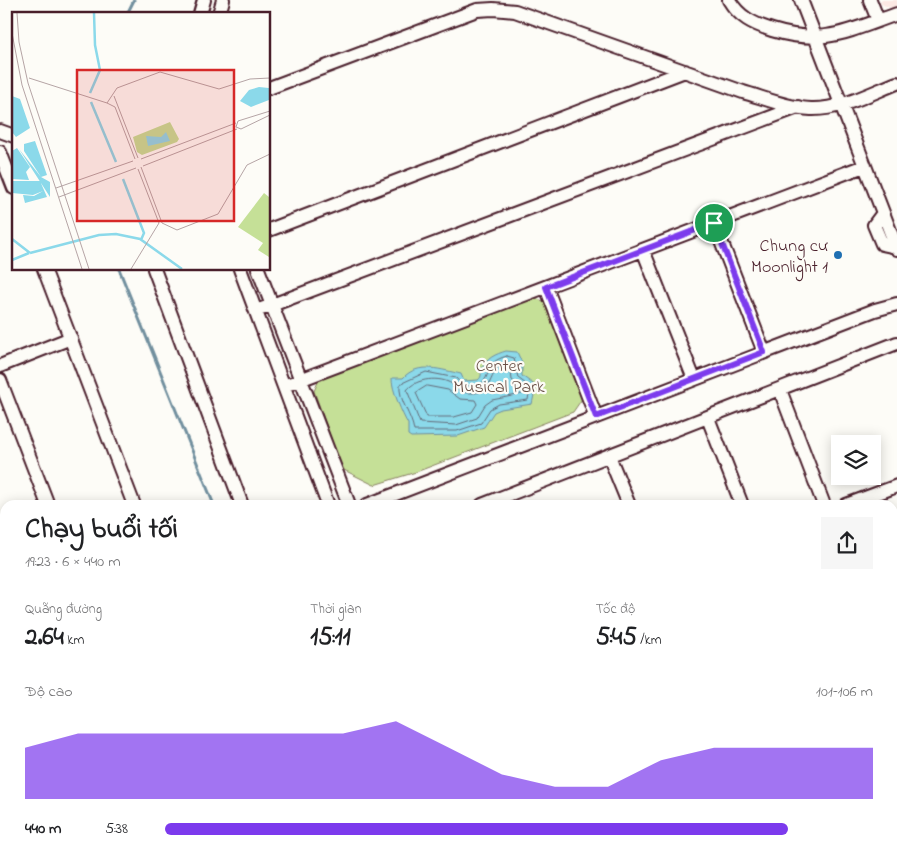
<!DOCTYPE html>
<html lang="vi">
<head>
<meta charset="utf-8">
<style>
	:root { --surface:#fff; --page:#f6f6f6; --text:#202124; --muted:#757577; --accent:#7c3aed }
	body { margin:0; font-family:"Indie Flower",sans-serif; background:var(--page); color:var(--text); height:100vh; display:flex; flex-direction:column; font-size:19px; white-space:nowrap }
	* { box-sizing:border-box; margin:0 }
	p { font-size:16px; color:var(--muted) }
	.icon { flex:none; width:28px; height:28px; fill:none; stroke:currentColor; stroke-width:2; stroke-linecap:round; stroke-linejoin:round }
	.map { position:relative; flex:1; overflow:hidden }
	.sheet { position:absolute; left:0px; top:500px; width:898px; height:359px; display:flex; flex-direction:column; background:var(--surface); border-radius:15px 15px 0 0; box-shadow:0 2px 12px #0003 }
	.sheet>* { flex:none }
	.controls { position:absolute; left:831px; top:435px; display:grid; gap:10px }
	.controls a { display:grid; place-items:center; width:50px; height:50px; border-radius:0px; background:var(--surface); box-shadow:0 2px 12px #0003; font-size:25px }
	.pin { position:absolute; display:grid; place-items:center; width:42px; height:42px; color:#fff; margin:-21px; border:2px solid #fff; border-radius:50%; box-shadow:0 1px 5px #0007 }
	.round { display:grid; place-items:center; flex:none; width:52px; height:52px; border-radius:0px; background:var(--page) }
	.overview { display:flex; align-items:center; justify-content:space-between; height:85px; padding:0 25px }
	h1 { font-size:28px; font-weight:700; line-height:38px }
	.figures { display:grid; grid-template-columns:repeat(3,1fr); gap:8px; height:85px; padding:5px 25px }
	.figures div { display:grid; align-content:center }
	.figures b { font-size:25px; font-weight:700 }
	.figures small { font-size:14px; font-weight:400 }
	.figures p { font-size:14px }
	.chart { height:140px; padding:10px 25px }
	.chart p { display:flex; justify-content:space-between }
	.chart svg { width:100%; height:90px; margin-top:5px; fill:var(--accent); opacity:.7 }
	ul { padding:0 25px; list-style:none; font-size:16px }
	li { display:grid; grid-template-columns:80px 60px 1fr; align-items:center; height:38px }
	li i { height:12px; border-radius:6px; background:var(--accent) }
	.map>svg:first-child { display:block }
	.built { fill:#fce9e4 }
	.green { fill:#c5e097; stroke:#888061 }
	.water { fill:#8bd9ea; stroke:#718f9e }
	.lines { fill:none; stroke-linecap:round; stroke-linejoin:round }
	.shore { stroke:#646977; stroke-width:1 }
	.stream { stroke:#718f9e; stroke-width:3 }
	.minor-casing { stroke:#4a1f2b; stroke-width:16 }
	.major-casing { stroke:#4a1f2b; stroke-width:20 }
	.minor { stroke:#fdfcf7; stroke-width:12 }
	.major { stroke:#fcdcac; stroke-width:16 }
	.route-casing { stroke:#fff; stroke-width:10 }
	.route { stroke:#7c3aed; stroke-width:6 }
	.poi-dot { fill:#1f6fb2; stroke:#fdfcf7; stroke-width:2 }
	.labels { text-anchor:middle; stroke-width:4.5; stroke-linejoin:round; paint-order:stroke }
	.poi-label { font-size:18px; fill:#4a1f2b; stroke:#fdfcf7; text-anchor:end }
	.park-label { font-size:18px; fill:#694f46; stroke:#fdfcf7 }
	.inset-river { fill:none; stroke:#8bd9ea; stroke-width:2.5 }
	.inset-road { fill:none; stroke:#b5a4a5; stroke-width:1 }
	.view { fill:#d62828; fill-opacity:0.15; stroke:#d62828; stroke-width:2.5 }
	.inset-edge { fill:none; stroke:#4a1f2b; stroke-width:2.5 }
</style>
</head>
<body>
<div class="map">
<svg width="897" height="858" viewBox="0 0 897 858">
	<rect width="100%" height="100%" fill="#fdfcf7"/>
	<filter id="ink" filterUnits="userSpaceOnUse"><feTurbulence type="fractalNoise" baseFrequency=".02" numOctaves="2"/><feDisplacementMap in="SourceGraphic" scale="10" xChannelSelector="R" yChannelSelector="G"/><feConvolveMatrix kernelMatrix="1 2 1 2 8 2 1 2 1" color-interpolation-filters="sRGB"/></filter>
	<g filter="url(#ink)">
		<path class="built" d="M880,0H897V6L891,8L881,4Z"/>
		<path class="green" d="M533,297L548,303L584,396L573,412L416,472L374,485L342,469L314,391L319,380Z"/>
		<path class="water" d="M506,351L517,352L522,363V376L536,386L532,404L501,409L494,412L484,427L458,436L411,437L408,435V424C403,416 391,388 392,378H403C418,361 442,370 461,374L464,381L478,380C483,376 480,374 482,369C486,358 496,354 506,351Z"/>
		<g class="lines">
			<path class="shore" d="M507,356L514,358L518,378L530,387L528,400L499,404L490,409L481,423L457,431H414C412,415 398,400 400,384L426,372L456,378L463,386L479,385C494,376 481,363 507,356Z
				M508,363L510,365L512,380L523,390L522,394L492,400L485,405L477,418L456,425L420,423L407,390C416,378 440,376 452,384C456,386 457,390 462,392C500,399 483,368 508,363Z
				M427,386L448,390L460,399L475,400L477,404L472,412L454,417H427L416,393Z"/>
			<path class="stream" d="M127,14L134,0
				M119,269L214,505
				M352,854L353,858"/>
			<defs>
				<path id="minor" d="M729,0C739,17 753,24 772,30C824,46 848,31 897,14
					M801,0L897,249
					M870,0L878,20
					M200,14L204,0
					M219,14L223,0
					M269,88L477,10L493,9L515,11L743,92C764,98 788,108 811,109C840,110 871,93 897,83
					M0,131L14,136
					M0,152L14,188
					M883,213L874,225L882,244L896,247
					M714,223L764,352
					M269,230L685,71
					M643,250L694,379
					M44,269L134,505
					M154,269L242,505
					M240,269L328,505
					M258,269L348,502
					M546,287L596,417
					M256,311L798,107
					M0,366L71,338
					M0,380L48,505
					M284,386L864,166
					M780,390L824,505
					M708,418L742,505
					M609,456L629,505
					M367,505L875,310L897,304
					M482,505L897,343
					M846,505L897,486
					M892,573L897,571
					M0,630L5,628
					M892,651L897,649
					M892,674L897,666
					M0,686L5,684
					M892,748L897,750
					M892,809L897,803
					M182,854L183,858
					M375,854L377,858
					M462,854L463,858
					M480,854L481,858
					M826,854L831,858
					M315,858V854
					M723,858L734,854
					M853,858L857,854"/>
				<path id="major" d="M0,857V858"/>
			</defs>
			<use href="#minor" class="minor-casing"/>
			<use href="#major" class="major-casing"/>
			<use href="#minor" class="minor"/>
			<use href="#major" class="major"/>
		</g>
	</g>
	<g class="lines" filter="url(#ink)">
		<defs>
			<path id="route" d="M714,223L764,352L596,417L546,287Z"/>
		</defs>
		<use href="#route" class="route-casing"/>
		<use href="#route" class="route"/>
	</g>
	<circle class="poi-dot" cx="838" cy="255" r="5"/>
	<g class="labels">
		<g class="poi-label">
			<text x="828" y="251">Chung cư<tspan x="828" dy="21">Moonlight 1</tspan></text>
		</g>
		<g class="park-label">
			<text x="499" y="371">Center<tspan x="499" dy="21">Musical Park</tspan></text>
		</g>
	</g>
	<g transform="translate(12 12)">
		<rect width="258" height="258" fill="#fdfcf7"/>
		<path d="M158,110L167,127L165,130L130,143L125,140L121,125ZM252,181L257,185V245L246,238L251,231L226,215Z" fill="#c5e097"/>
		<path d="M247,75L257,76V88L239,95L228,89L237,78ZM0,84L8,87L18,116L4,125L0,120ZM154,120L158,129L136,134L134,124L149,125ZM23,129L35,163L29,165L38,170V185L7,137L29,165L12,139V132ZM5,136L18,155L14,160L17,168L0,167V139ZM0,169H28L35,185L13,191L11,183L22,184L31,179L21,183L0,181Z" fill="#8bd9ea"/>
		<path class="inset-river" d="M78,81L88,58L83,33L82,1M79,90L104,150M111,167L132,221L129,228M0,227L18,241M18,241L87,223L104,222L128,227L170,257M0,248L17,241"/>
		<path class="inset-road" d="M5,1L7,30L16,71L77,257M0,21L10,73L70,257M17,66L95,91L105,76L148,60L207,77L238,67L258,66M102,84L126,146M95,91L103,95L123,147M258,99L226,109L224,115L229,117L258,103M129,147L224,111M131,154L225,117M129,155L150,211L165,218L206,202L235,153L258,142M126,157L147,211M44,176L121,149M47,185L124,156M119,257L147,211"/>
		<path class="view" d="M65,58H222V209H65Z"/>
		<rect width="258" height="258" class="inset-edge"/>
	</g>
</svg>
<div class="controls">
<a><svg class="icon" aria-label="layers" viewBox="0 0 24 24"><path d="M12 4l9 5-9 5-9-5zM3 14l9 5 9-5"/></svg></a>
</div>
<div class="pin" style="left:714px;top:223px;background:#1e9e55"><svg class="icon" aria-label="arrive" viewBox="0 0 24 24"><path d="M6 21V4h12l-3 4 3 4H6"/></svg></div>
<section class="sheet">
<div class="overview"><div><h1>Chạy buổi tối</h1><p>19:23 · 6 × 440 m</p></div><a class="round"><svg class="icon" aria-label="share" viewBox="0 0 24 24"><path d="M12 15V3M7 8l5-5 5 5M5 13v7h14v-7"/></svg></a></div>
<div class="figures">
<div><p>Quãng đường</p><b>2.64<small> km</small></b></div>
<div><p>Thời gian</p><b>15:11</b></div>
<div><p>Tốc độ</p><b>5:45<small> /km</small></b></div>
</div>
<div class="chart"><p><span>Độ cao</span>101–106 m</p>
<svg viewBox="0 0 160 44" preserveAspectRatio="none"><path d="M0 44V19L10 12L20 12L30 12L40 12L50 12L60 12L70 6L80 19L90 32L100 38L110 38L120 25L130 19L140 19L150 19L160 19V44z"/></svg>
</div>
<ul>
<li><b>440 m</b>5:38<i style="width:88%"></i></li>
</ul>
</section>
</div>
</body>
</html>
